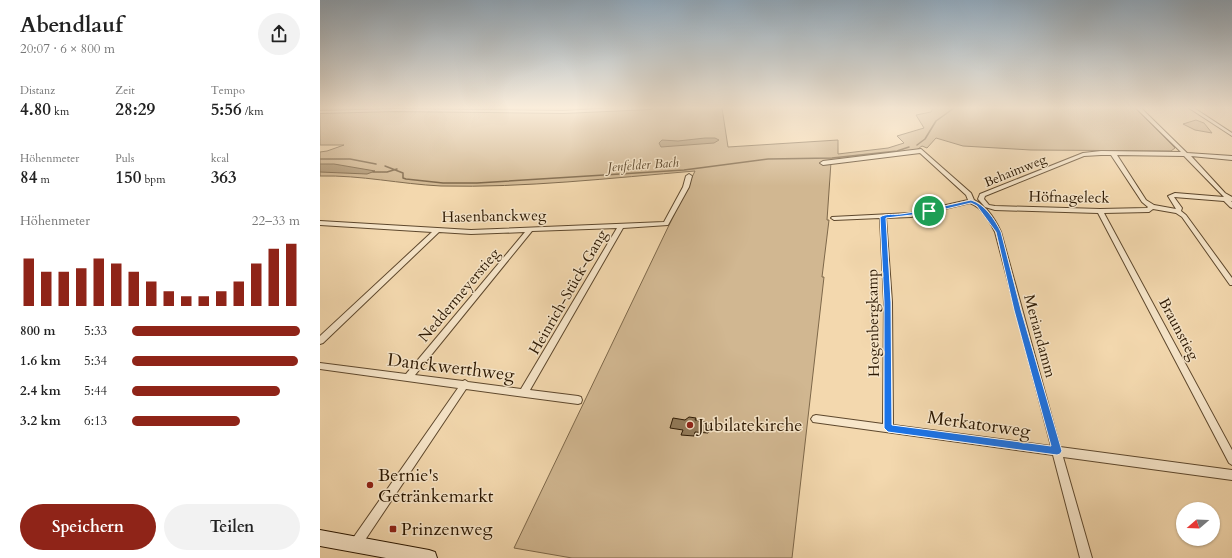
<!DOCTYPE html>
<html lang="de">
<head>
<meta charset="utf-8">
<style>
	:root { --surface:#fff; --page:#f2f2f2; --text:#222; --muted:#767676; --accent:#8f2418 }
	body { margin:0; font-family:Cardo,serif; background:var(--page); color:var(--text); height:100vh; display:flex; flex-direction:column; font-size:15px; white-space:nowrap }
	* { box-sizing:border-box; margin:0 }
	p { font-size:13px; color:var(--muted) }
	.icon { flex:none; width:22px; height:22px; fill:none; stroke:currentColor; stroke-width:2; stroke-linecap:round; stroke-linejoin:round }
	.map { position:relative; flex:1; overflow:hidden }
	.side { display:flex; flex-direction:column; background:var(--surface); width:320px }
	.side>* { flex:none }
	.needle { width:26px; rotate:251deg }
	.controls { position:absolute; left:856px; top:502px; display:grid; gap:8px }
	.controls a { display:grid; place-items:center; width:44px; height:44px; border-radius:50%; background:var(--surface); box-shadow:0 1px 3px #0004; font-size:20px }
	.pin { position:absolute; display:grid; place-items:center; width:34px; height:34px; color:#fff; margin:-17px; border:2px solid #fff; border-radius:50%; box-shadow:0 1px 4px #0007 }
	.round { display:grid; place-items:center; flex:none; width:42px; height:42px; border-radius:21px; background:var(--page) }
	.headline { display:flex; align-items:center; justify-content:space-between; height:68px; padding:0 20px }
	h1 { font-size:22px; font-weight:700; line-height:30px }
	.metrics { display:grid; grid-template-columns:repeat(3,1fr); gap:6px; height:68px; padding:4px 20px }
	.metrics div { display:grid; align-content:center }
	.metrics b { font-size:17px; font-weight:700 }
	.metrics small { font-size:11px; font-weight:400 }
	.metrics p { font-size:11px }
	.chart { height:112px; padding:8px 20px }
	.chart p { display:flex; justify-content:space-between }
	.chart svg { width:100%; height:72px; margin-top:4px; stroke:var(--accent); stroke-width:6 }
	.cta { display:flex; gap:8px; margin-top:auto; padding:8px 20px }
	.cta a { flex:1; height:46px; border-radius:24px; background:var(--accent); color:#fff; font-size:16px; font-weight:700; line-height:46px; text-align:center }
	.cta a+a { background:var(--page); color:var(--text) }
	ul { padding:0 20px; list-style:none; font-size:13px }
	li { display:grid; grid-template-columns:64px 48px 1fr; align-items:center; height:30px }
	li i { height:10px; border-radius:5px; background:var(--accent) }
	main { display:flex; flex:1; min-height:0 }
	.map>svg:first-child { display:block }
	.green { fill:#d1b791; stroke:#7e684a }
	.water { fill:#af9774; stroke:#7b6446 }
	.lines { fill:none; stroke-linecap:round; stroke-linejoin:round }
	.stream { stroke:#7b6446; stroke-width:1.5 }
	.building { fill:#937c5b; stroke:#2c1802 }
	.minor-casing { stroke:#5e482d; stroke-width:2 }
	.secondary-casing { stroke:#2c1802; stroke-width:2 }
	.minor { fill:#f7e6ca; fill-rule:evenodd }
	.secondary { fill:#f7e6ca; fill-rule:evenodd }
	.route { fill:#1a73e8; stroke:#fff; fill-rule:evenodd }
	.poi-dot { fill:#8f2418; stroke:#f7e6ca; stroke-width:1.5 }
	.labels { text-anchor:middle; stroke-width:3; stroke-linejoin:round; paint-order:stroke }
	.far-water-label { font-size:13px; font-style:italic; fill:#604b30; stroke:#f7e6ca }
	.far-street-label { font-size:13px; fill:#2c1802; stroke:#f7e6ca }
	.street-label { font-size:15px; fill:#2c1802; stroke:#f7e6ca }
	.near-street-label { font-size:18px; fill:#2c1802; stroke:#f7e6ca }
	.near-poi-label { font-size:18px; fill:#2c1802; stroke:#f7e6ca; text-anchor:start }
</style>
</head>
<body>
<main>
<section class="side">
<div class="headline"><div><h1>Abendlauf</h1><p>20:07 · 6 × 800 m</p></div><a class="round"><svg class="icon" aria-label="share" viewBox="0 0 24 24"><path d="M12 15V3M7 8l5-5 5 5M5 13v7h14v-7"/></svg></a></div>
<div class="metrics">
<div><p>Distanz</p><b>4.80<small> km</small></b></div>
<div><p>Zeit</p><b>28:29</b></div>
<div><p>Tempo</p><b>5:56<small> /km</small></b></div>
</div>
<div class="metrics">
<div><p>Höhenmeter</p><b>84<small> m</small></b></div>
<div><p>Puls</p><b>150<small> bpm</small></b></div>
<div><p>kcal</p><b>363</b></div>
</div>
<div class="chart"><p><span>Höhenmeter</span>22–33 m</p>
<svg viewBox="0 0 160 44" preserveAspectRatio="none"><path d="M5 44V15M15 44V23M25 44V23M35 44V21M45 44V15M55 44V18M65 44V23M75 44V29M85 44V35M95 44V38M105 44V38M115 44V35M125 44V29M135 44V18M145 44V9M155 44V6"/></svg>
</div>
<ul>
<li><b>800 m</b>5:33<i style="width:100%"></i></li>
<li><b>1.6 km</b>5:34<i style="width:99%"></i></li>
<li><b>2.4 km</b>5:44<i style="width:88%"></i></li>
<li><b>3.2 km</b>6:13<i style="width:64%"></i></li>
</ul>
<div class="cta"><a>Speichern</a><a>Teilen</a></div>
</section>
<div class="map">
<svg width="912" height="558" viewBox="0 0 912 558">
	<rect width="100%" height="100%" fill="#f3d8ae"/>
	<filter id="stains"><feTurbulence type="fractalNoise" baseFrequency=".005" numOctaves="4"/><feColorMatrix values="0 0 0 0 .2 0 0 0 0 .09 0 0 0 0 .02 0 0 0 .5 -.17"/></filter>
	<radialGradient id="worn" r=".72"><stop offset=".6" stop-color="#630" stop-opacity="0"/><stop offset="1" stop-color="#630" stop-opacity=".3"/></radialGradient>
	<path class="green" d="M0,108H402L408,147L518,140V154L568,148L584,143L577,136L604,128L596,115L611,112L613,108H815L855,148L851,151L711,150L643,146L616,138L607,148L602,146L595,151L511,162L507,220H509L502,277H504L472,558H252L194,548L375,171C291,178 205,188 121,186C80,184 41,175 0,176V152L7,151L24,145H0Z
		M876,120L884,123L892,133L875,130L863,124Z"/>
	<path class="water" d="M385,138H395L399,140L394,143L341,147L339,143L342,140L358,141Z
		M0,164H14L55,171L47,174L0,172Z"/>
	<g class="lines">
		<path class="stream" d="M597,145L605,139L616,121L634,108
			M0,159H30L56,164
			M65,166L83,173V178L86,179L123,183H157L364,170L448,159L512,158L577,151L589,147
			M53,172H67L77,169"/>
	</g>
	<path class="building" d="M369,417L376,418L375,420H379L378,421L391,423L388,433L375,432L374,436L361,435L363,430L350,428L353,418L365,420Z"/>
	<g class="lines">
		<defs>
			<path id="minor" d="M295,108H332L330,109L243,113L75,111L0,113V111L75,109L243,111Z
				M816,108H821L867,153L912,156V160L871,156L905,193L912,197V201H911L912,202V208L910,207L904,201L854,197L862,208L861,211L866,215L912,278V285H910L862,217L856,213L833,209L829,212L784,213L912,450V465L909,463L778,213L675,210L665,207L658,199L660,194L763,153L781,151L861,152ZM781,155H791L822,202L828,207L827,208L780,209L675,206L669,205L664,199L665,196L764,156ZM797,155L864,156L904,197L855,193L848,196L856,209L834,205L826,200Z
				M869,108H874L912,133V136Z
				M601,149L651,193L654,200C667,206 675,219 681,232L740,447L912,470V480L743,457L772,558H760L733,455L493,422L491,419L493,416L496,415L563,424L564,302L560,218L514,220L511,218L512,217L591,213L648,200L646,195L600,153L503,165L500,163L503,161ZM650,203C663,208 669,220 675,232L731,446L573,425L572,302L566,218L591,217Z
				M369,174L372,176L369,187L348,225L303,228L210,390L258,396L261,397L262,400L261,403L258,404L146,389L39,549L35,550L31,549L30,545L31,541L138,388L0,369V363L86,374L205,232L151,234L119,232L3,343L0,344V336L112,232L0,225V221L151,230L344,222L363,187L366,176ZM297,228L201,389L148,382L145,380L143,381L95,375L212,231Z"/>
			<path id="secondary" d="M0,530L109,550L115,552L117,558H66L0,546Z"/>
		</defs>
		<use href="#minor" class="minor-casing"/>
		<use href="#secondary" class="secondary-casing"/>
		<use href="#minor" class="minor"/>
		<use href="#secondary" class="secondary"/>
	</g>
	<linearGradient id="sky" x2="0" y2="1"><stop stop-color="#91a8ba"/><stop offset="0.58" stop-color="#faeddb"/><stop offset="1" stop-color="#faeddb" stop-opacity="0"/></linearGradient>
	<rect width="912" height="186" fill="url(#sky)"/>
	<path class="route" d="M651,200C665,204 675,220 681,232L701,310L742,451L740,454L737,455L568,432L564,428V302L560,217C566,213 575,215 581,214C605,211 628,205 651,200ZM651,203L657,206L676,232L694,310L731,446L572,425L571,302L566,218L609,213Z"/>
	<g class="poi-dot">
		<circle cx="370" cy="425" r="4"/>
		<circle cx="50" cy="485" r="4"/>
		<rect x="69" y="525" width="8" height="8" rx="2"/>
	</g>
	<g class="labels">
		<g class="far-water-label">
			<text transform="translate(323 164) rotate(-4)" y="5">Jenfelder Bach</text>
		</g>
		<g class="far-street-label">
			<text transform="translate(695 170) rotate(-22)" y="5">Behaimweg</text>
		</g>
		<g class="street-label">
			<text transform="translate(749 197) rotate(1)" y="5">Höfnageleck</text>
			<text transform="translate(174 216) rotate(-1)" y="5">Hasenbanckweg</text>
			<text transform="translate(248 292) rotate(-60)" y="5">Heinrich-Stück-Gang</text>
			<text transform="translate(139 295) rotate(-50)" y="5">Neddermeyerstieg</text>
			<text transform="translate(553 323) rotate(-91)" y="5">Hogenbergkamp</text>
			<text transform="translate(859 329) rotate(62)" y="5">Braunstieg</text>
			<text transform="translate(720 336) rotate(75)" y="5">Meriandamm</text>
		</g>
		<g class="near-street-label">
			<text transform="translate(131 367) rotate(7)" y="6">Danckwerthweg</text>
			<text transform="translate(659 424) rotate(8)" y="6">Merkatorweg</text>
		</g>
		<g class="near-poi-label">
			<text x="378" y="431">Jubilatekirche</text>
			<text x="58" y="481">Bernie's<tspan x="58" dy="21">Getränkemarkt</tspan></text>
			<text x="81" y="535">Prinzenweg</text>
		</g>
	</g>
	<rect width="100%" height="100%" filter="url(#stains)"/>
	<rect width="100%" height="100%" fill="url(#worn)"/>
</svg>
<div class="controls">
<a><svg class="needle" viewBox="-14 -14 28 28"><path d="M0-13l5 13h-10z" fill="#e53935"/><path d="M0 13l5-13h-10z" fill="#767676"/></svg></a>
</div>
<div class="pin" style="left:609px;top:211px;background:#1e9e55"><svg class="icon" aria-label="arrive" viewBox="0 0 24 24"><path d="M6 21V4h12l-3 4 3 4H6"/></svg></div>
</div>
</main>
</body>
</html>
